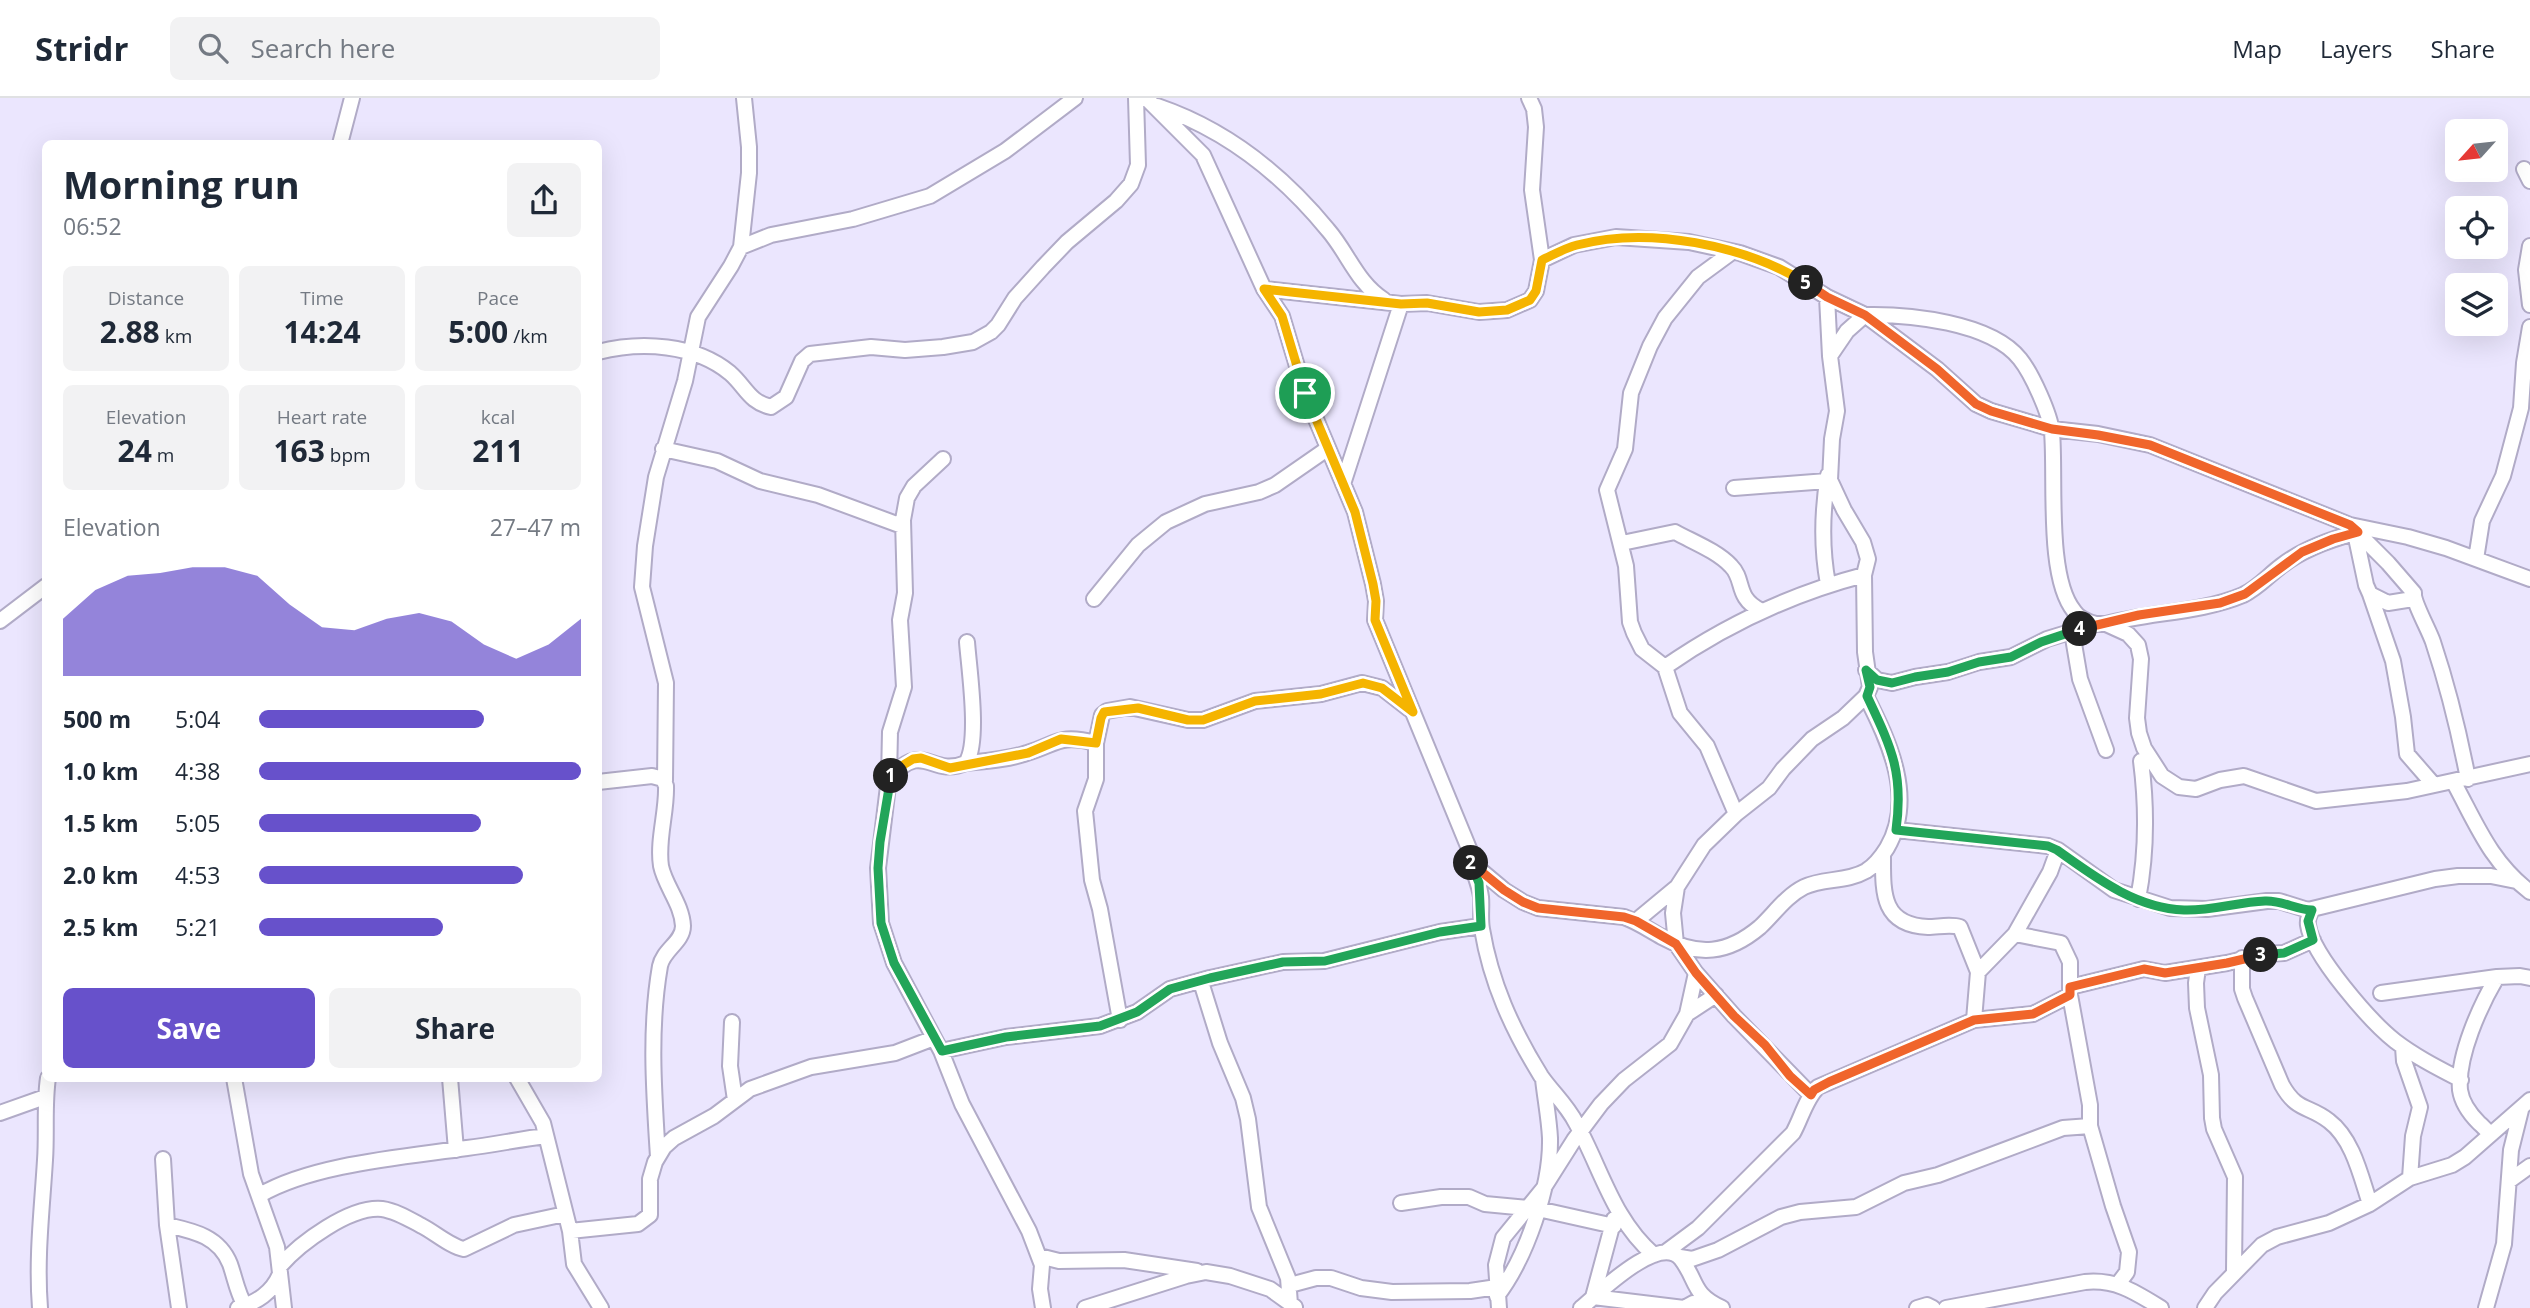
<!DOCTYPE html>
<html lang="en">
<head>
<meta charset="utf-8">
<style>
	:root { --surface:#fff; --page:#f2f2f3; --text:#1f2937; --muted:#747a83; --line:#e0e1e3; --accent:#6751cb }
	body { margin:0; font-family:"Open Sans",sans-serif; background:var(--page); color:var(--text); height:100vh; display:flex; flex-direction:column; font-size:26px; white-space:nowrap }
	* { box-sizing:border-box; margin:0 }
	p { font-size:23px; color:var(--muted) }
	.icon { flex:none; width:38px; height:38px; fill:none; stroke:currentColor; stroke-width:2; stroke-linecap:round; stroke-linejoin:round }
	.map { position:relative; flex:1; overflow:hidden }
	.drawer { position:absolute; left:42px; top:42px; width:560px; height:942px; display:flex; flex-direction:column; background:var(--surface); border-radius:10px; box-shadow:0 7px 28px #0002 }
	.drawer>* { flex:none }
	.needle { width:46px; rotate:243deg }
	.fabs { position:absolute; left:2445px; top:21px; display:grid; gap:14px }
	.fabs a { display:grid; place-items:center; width:63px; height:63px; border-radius:10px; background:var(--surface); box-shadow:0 7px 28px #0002; font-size:35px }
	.pin { position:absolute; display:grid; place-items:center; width:60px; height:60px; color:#fff; margin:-30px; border:4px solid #fff; border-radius:50%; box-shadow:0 2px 7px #0007 }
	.km { position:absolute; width:35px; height:35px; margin:-18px; border-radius:50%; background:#222; color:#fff; font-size:19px; line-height:35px; text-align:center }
	.round { display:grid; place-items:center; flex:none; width:74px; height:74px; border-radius:10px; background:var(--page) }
	.summary { display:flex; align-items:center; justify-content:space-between; height:119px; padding:0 21px }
	h1 { font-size:38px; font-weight:700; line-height:52px }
	.metrics { display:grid; grid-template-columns:repeat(3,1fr); gap:10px; height:119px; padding:7px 21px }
	.metrics div { display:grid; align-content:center; border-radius:10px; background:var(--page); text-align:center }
	.metrics b { font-size:30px; font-weight:700 }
	.metrics small { font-size:19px; font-weight:400 }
	.metrics p { font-size:19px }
	.chart { height:196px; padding:14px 21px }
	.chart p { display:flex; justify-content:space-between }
	.chart svg { width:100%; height:126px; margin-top:7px; fill:var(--accent); opacity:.7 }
	.action { display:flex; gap:14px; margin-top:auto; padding:14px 21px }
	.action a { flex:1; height:80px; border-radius:10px; background:var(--accent); color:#fff; font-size:28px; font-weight:700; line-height:80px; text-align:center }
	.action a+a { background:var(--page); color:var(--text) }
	ul { padding:0 21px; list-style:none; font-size:23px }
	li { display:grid; grid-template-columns:112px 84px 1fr; align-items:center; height:52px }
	li i { height:18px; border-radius:9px; background:var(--accent) }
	header { display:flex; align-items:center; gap:42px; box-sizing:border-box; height:98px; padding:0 35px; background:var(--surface); border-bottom:2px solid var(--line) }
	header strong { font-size:33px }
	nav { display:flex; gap:38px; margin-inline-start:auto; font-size:24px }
	.search { width:490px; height:63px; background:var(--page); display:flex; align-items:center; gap:18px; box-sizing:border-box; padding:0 24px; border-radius:10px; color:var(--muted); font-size:26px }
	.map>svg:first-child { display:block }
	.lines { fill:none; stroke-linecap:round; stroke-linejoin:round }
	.minor-casing { stroke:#b1abc7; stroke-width:18 }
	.minor { stroke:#fff; stroke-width:14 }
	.split-1-casing { stroke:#fff; stroke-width:14 }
	.split-2-casing { stroke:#fff; stroke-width:14 }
	.split-3-casing { stroke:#fff; stroke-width:14 }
	.split-4-casing { stroke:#fff; stroke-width:14 }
	.split-5-casing { stroke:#fff; stroke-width:14 }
	.split-6-casing { stroke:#fff; stroke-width:14 }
	.split-1 { stroke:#f5b400; stroke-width:9 }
	.split-2 { stroke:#22a559; stroke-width:9 }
	.split-3 { stroke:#f0652b; stroke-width:9 }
	.split-4 { stroke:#22a559; stroke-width:9 }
	.split-5 { stroke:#f0652b; stroke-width:9 }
	.split-6 { stroke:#f5b400; stroke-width:9 }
</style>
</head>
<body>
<header>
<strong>Stridr</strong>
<div class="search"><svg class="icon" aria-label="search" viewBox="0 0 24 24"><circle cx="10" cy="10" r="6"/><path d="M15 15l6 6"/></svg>Search here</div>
<nav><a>Map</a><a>Layers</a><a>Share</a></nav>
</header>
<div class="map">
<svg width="2530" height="1210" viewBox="0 0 2530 1210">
	<rect width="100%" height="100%" fill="#ebe6fe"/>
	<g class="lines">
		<defs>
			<path id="minor" d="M1146,0L1203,57L1264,191L1282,218L1305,295L1355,414L1373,486L1376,503L1375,522L1470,753C1470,769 1479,783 1481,799C1482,809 1480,820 1482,831C1491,885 1512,931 1541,978C1552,994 1567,1007 1576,1025C1601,1070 1613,1122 1654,1157
				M1157,8C1225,31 1282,76 1328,132C1348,155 1357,185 1384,202
				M340,46L352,0
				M2524,71L2530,83
				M2530,148L2526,172L2530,207
				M741,149L771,137L853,121L930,98L1005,53L1075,0
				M1732,154L1698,179L1665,220L1650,248L1631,295L1625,351L1607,392L1626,468L1630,524L1634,535L1642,551L1665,569L1680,615L1707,648L1736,716
				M1542,162L1574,147L1616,139L1689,144L1740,155L1779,169L1827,199L1865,217L1937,271L1976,306L1991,313L2052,331L2098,336L2150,347L2350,427L2408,439L2446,450L2530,481
				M1264,191L1401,206L1427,205L1479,214L1507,212L1530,202L1536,193L1542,162L1532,92L1536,29L1534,11L1529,0
				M598,254C641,243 695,246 730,275C746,289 749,304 771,309L786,299L802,263L810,256L871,249L905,252L943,249L973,244L991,234L998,227L1015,200L1043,169L1067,144L1116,103L1131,86L1138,67L1136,0
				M1830,258L1847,233L1865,217C1908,216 1991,224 2020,261C2032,276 2050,316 2052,334C2056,379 2046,479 2074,513C2079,521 2088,524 2096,526
				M663,351L717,363L760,383L818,397L902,428
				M943,361L914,388L907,400L903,422L905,495L900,522L904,589L890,634L889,680L878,770L881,825L894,865L941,953L962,1006L1029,1133L1042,1167L1040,1191L1043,1210
				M1343,386L1401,206
				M1734,390L1827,383
				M2352,429L2388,465L2414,495C2413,504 2429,532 2433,544C2448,589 2459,634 2468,681
				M2358,434L2355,435L2366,487L2370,496L2388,505L2413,501
				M1622,445L1675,434C1693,444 1717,453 1731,468C1745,482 1735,499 1760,512
				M2476,461L2482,423L2503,378L2521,310L2524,265L2530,229
				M1828,486C1821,449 1822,414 1828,377
				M2370,496L2393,563L2403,619L2407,656L2434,687
				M1094,501L1138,447L1166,424L1205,406L1259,394L1275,387L1327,351
				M0,523L46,488
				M2106,526C2151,514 2200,515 2243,497C2258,490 2269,477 2281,468C2303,451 2328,442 2355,435
				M2072,534L2080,581L2106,652
				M1665,569C1727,526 1791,496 1864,477
				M1866,572L1877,582L1892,585L1915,579L1948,574L1979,564L2011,559L2047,541L2096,526H2106L2128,536L2138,547L2141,561L2137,620L2139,635L2144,650L2162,678L2179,689L2196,691L2220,682L2244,678L2316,703L2407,693L2530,666
				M966,665C986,663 1007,662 1027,655C1059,645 1059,636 1096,645
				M889,680C926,641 929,680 966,665C980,644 969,571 967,544
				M665,683L666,585L642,489L645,448L656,379L685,283L698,219L731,168L741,149L749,75V49L744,0
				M2453,683C2477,727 2490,763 2530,794
				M598,684L652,678L663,681L666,688C667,714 657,742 661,768C665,788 682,806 683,828C683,844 663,852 660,868C649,931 654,996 658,1059
				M1896,732L2048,748L2058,752L2114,792L2170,810L2207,811L2267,803H2279L2308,812L2435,781L2458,778H2491L2516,783
				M1883,757C1883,794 1881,827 1928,829C1938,829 1950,826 1960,829L1978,874
				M1473,766L1504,792L1523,804L1538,810L1624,819C1638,824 1649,832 1662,839C1698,859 1728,856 1760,829C1774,816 1786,798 1804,789C1823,780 1847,784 1866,773C1874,768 1882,758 1887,750C1916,700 1889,644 1866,598
				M2138,801C2147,754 2147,710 2141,663
				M2312,812C2309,817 2307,821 2308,827C2312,857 2371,924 2395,943C2416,959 2438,970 2461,982
				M1636,823L1677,789
				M2015,836L2061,845L2070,864V897L2090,1007V1028L2113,1108L2129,1154L2127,1174L2118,1186
				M2242,860V891L2245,900L2282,987C2297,1014 2309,1007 2329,1023C2353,1041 2361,1079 2370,1106
				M2198,870L2196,885L2197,910L2211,977L2212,1020L2214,1031L2235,1079L2234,1173
				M1201,884L1220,945L1243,1000L1248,1021L1259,1109L1288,1180L1290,1206
				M2070,889L2144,871L2165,875L2227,865L2264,856L2284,855L2313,842
				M2381,895L2497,879L2520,878L2530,880
				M1687,916L1716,897
				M1120,922L1100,811L1092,782L1085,713L1096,681V645L1102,617L1107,613L1130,609L1188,622H1203L1255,603L1321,596L1362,585L1382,590L1409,611
				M1974,922L1978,874L2015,836L2050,774L2058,752
				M732,924L730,968L735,1002
				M2403,949L2404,963L2420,1009L2413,1038L2410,1080
				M941,953L1006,939L1100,928L1137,914L1170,891L1210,880L1283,864L1324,863L1440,834L1481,828
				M234,980L251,1076L277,1149L284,1210
				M450,980L456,1052
				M517,980L543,1025L570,1133L574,1166L601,1210
				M1811,997L1734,918L1696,875L1676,846L1673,815L1677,789L1704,747L1736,716L1769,690L1783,671L1812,641L1843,620L1866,598L1870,589L1865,554L1864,477L1868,461L1863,444L1844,412L1830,382L1832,341L1837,313L1830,258L1827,199
				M0,1015L45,999
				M2491,1036C2486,1033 2484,1029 2479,1025C2470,1016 2462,1006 2460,992C2457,958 2480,908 2497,879
				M163,1061L167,1127L179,1210
				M2509,1083L2530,1068
				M260,1097C313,1066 405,1059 467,1050C493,1047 520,1041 546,1038
				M1401,1105L1441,1099H1469L1485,1106L1538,1111L1614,1128
				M1614,1121L1593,1199L1684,1210L1693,1205L1700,1210
				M167,1127C193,1133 219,1138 230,1166C235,1180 237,1194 245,1208
				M570,1133L638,1126L650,1117V1081L655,1064L664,1049L674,1040L714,1018L750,991L811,969L895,955L934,940
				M1667,1153L1698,1130L1793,1035C1801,1021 1806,1000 1818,989L1974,922L2033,916L2070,897
				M1039,1158L1059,1163L1124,1162L1197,1173
				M1680,1159L1692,1161L1718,1152L1781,1119L1800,1114L1856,1109L1904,1085L1938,1077L2063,1030L2090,1028
				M280,1168C300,1145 350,1108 382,1111C396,1113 409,1121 422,1128C434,1134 451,1149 464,1151L514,1127L565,1116
				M1290,1187L1316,1180H1331L1361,1190L1392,1194L1470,1193L1497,1189
				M1497,1198C1526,1160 1551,1089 1550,1040C1549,1020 1545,1000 1543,981
				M40,1210C36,1160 42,1112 45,1062C47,1035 44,1007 48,980
				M238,1210C257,1204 272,1195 280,1176
				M1085,1210L1186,1178L1206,1174L1230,1178L1270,1191L1295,1209
				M1499,1210L1496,1167L1503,1140L1543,1091L1574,1042L1601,1006L1624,982L1670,946L1687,916L1696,875
				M1581,1210C1598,1196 1660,1134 1681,1161C1698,1183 1691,1196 1722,1210
				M1917,1210L1927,1207L1933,1210
				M1946,1210L2085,1184C2116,1181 2135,1194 2161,1210
				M2205,1210L2215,1195L2262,1147L2277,1139L2329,1125L2370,1106L2410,1080L2452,1067L2465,1059L2530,1002
				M2486,1210L2504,1146L2511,1052L2521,1012"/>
		</defs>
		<use href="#minor" class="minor-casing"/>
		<use href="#minor" class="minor"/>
	</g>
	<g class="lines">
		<defs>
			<path id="split-1" d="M891,678L900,669L913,661L921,660L950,670L1028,655L1061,641L1096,645L1101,620L1104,614L1138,610L1188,622H1203L1255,603L1321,596L1363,585L1382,590L1413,614L1375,522L1376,503L1373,486L1355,414L1305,295"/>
			<path id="split-2" d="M891,678L880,744L878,770L881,825L894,865L942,953L1006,939L1100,928L1137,914L1170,891L1210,880L1283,864L1325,863L1440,834L1481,828L1479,785L1471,765"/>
			<path id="split-3" d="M1471,765L1504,792L1523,804L1538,810L1624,819L1636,823L1676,846L1696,875L1734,918L1765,947L1790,978L1811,997L1814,992L1829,984L1974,922L2033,916L2070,897V889L2144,871L2165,875L2227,865L2261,857"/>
			<path id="split-4" d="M2080,531L2041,544L2011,559L1979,564L1948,574L1915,579L1892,585L1877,582L1866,572L1870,589L1867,598C1891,649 1904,674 1896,732L2048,748L2057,752C2095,779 2135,810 2184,812C2211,813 2238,804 2265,803C2282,802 2296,812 2312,812L2308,823L2313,842L2284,855L2261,857"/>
			<path id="split-5" d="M1806,185L1827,199L1865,217L1937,271L1976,306L1991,313L2052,331L2098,337L2150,347L2350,427L2358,434L2333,441L2302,454L2245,496L2220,505L2139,517L2080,531"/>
			<path id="split-6" d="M1305,295L1282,218L1264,191L1401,206L1427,205L1479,214L1507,212L1530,202L1536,193L1542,162C1553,157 1565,150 1577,147C1649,128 1744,147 1806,185"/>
		</defs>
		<use href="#split-1" class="split-1-casing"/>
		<use href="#split-2" class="split-2-casing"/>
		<use href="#split-3" class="split-3-casing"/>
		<use href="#split-4" class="split-4-casing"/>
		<use href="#split-5" class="split-5-casing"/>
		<use href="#split-6" class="split-6-casing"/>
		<use href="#split-1" class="split-1"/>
		<use href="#split-2" class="split-2"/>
		<use href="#split-3" class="split-3"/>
		<use href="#split-4" class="split-4"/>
		<use href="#split-5" class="split-5"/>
		<use href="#split-6" class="split-6"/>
	</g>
</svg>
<div class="fabs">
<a><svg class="needle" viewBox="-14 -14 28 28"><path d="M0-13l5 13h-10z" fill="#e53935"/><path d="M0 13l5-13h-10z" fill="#747a83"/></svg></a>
<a><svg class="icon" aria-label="locate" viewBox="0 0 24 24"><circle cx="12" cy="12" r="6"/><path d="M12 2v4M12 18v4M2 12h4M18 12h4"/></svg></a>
<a><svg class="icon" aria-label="layers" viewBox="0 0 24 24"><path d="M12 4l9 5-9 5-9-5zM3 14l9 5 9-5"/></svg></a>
</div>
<div class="pin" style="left:1305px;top:295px;background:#1e9e55"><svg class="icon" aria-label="arrive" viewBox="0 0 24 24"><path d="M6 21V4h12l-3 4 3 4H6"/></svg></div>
<b class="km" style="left:891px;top:678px">1</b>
<b class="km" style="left:1471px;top:765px">2</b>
<b class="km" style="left:2261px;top:857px">3</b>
<b class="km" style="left:2080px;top:531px">4</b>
<b class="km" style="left:1806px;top:185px">5</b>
<section class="drawer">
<div class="summary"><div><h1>Morning run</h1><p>06:52</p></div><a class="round"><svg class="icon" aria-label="share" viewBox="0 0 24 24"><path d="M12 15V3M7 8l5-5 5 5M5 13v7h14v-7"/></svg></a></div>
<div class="metrics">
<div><p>Distance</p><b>2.88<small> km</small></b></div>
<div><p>Time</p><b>14:24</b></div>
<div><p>Pace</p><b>5:00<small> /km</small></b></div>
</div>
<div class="metrics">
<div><p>Elevation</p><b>24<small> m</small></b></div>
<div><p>Heart rate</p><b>163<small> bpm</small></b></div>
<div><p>kcal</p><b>211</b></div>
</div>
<div class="chart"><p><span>Elevation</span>27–47 m</p>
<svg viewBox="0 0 160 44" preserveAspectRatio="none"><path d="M0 44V24L10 14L20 9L30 8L40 6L50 6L60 9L70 19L80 27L90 28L100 24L110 22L120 25L130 33L140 38L150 33L160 24V44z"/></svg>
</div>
<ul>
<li><b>500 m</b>5:04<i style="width:70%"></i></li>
<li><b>1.0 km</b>4:38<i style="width:100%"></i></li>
<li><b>1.5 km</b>5:05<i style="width:69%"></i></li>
<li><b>2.0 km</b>4:53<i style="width:82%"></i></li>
<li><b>2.5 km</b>5:21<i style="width:57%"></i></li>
</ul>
<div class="action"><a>Save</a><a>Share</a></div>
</section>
</div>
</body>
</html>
